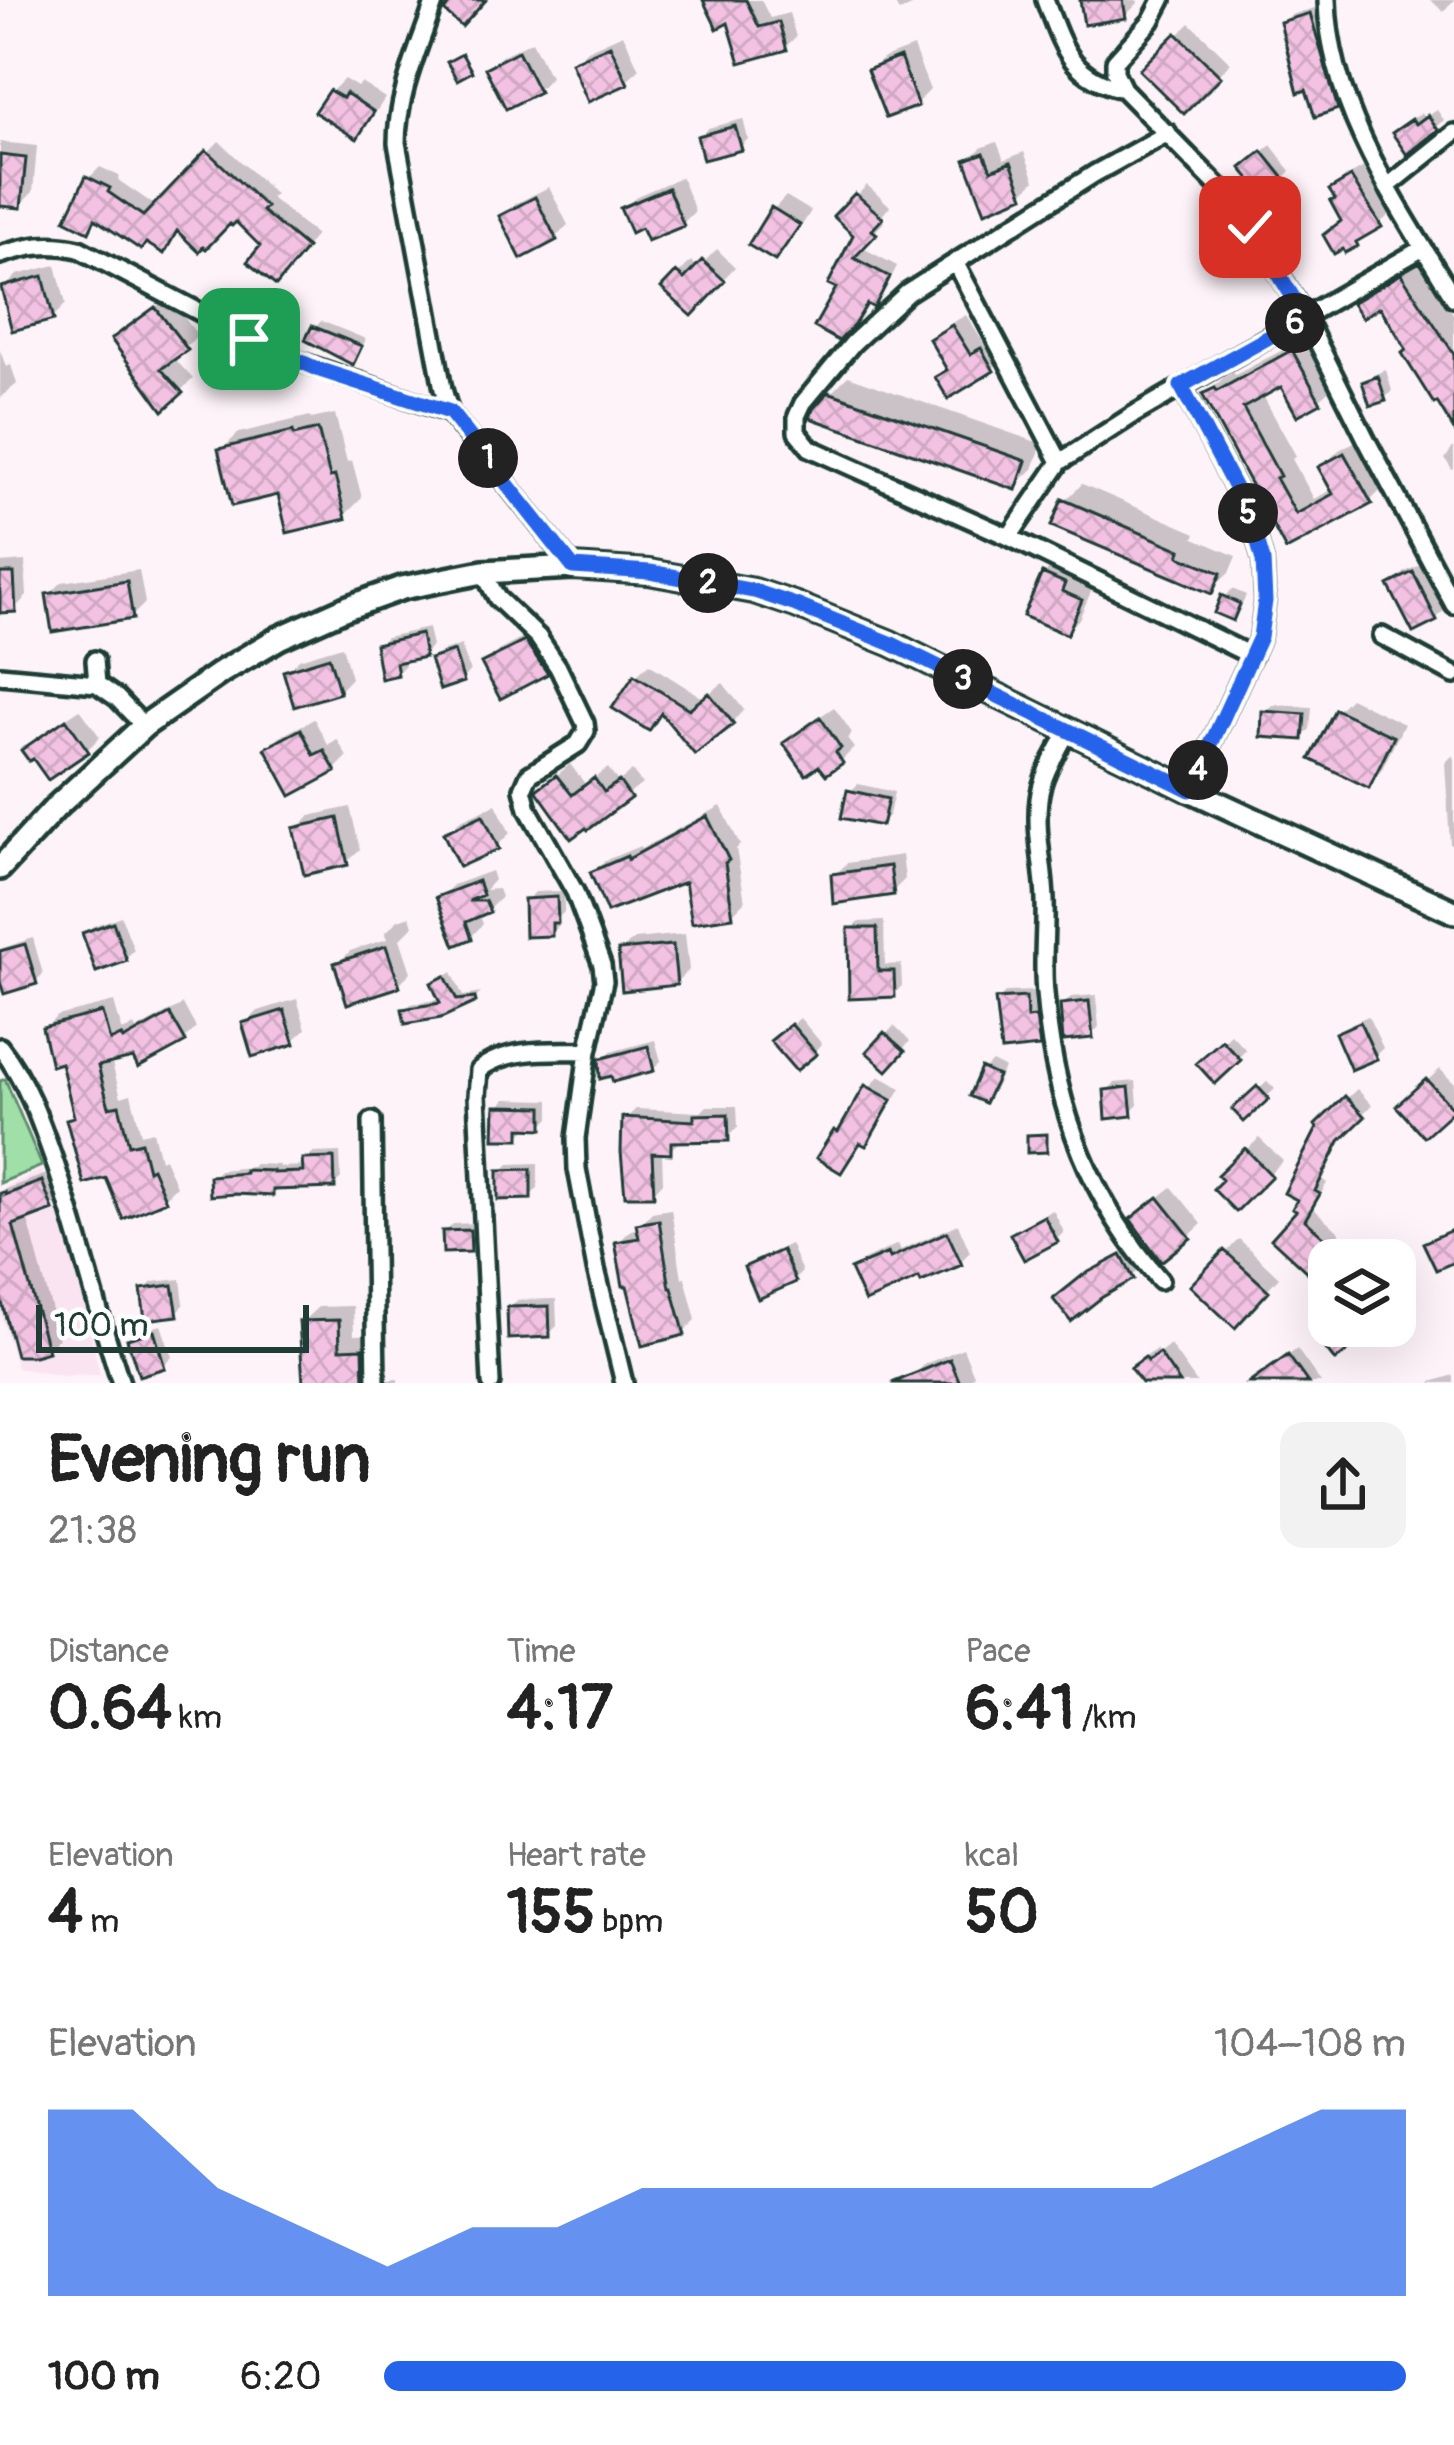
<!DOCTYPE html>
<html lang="en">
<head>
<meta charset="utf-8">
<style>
	:root { --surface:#fff; --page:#f2f2f2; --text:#222; --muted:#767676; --accent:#2563eb }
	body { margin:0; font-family:Pangolin,sans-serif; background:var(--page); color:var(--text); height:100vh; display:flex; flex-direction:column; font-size:45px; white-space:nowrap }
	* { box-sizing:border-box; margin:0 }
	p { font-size:39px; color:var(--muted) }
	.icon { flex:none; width:66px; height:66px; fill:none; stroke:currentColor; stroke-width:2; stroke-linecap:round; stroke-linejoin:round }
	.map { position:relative; height:1383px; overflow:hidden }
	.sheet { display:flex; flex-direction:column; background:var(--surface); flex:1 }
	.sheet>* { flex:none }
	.fabs { position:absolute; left:1308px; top:1239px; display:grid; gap:24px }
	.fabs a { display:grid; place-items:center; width:108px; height:108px; border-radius:24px; background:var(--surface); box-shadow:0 12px 48px #0002; font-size:60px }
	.scale { position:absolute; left:36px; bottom:30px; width:273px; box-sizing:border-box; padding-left:12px; border:6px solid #1f3d34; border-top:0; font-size:33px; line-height:42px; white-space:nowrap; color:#1f3d34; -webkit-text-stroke:9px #fff; paint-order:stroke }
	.pin { position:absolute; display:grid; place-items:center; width:102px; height:102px; color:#fff; margin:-51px; border-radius:24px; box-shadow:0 6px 18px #0006 }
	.km { position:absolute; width:60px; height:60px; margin:-30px; border-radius:50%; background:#222; color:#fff; font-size:33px; line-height:60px; text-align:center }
	.round { display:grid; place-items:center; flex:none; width:126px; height:126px; border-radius:24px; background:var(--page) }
	.head { display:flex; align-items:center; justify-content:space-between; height:204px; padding:0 48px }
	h1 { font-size:66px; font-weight:700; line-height:90px }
	.stats { display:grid; grid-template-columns:repeat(3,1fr); gap:18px; height:204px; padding:12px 48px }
	.stats div { display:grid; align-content:center }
	.stats b { font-size:60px; font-weight:700 }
	.stats small { font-size:33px; font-weight:400 }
	.stats p { font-size:33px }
	.chart { height:336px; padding:24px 48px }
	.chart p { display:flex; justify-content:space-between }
	.chart svg { width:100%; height:216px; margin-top:12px; fill:var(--accent); opacity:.7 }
	ul { padding:0 48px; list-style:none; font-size:39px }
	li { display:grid; grid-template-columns:192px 144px 1fr; align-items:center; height:90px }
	li i { height:30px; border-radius:15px; background:var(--accent) }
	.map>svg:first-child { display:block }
	.built { fill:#fae4f2 }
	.green { fill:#a0dfa8; stroke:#608e6e; stroke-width:3 }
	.shadow { fill:#0003 }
	.building { fill:url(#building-cross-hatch); stroke:#1f3d34; stroke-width:3 }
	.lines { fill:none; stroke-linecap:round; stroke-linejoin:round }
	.street-casing { stroke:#1f3d34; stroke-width:24 }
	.secondary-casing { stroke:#1f3d34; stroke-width:30 }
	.street { stroke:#fff; stroke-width:15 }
	.secondary { stroke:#fff; stroke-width:21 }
	.route-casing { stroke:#fff; stroke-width:24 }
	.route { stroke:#2563eb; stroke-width:15 }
</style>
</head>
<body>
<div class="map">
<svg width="1454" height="1383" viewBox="0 0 1454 1383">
	<defs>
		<pattern id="building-cross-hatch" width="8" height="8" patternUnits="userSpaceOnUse" patternTransform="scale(3)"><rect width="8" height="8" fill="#f3c2e3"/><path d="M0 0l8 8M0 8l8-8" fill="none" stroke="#d0a8c3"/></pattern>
	</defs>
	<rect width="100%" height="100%" fill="#fdf3f9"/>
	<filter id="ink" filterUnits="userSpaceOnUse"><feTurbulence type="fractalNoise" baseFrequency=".00833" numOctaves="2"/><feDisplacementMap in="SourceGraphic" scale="24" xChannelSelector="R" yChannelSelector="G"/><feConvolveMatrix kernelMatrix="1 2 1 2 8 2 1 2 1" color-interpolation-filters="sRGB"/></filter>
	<g filter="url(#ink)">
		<path class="built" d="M41,1170L72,1249L100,1375L64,1376L17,1368L0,1312V1190Z"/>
		<path class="green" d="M5,1079L42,1166L0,1183V1081Z"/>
		<path class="shadow" d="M706,0H761L770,18L789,13L796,37L785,47L730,19Z
			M893,0H924L899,12Z
			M1083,0H1137L1138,3L1125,16Z
			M1430,0H1454V1L1444,11Z
			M1318,7L1344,98L1336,107L1283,23L1291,15Z
			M1190,23L1231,63L1184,110L1143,70Z
			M623,34L639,69L626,81L574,63L587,50Z
			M532,41L550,77L538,90L489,69L501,56Z
			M913,47L930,90L917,103L871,70L884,58Z
			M344,79L357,87L361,83L385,98L369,123L356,135L331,92Z
			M1437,110L1444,120L1436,128L1403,125L1421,113L1425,118Z
			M743,119L748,139L740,147L700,136L708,128Z
			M219,141L275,194L271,198L316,235L287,270L236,218L180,230L164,250L99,218L88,228L89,178L100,167L119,176L118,180L156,206Z
			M0,142L37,146L33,192L20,205L0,203Z
			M997,142L1004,160L1024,152L1035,180L1023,193L968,161L981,148Z
			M1271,145L1291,171L1284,178L1253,160Z
			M1364,167L1393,212L1356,243L1333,190L1346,177Z
			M681,177L695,211L682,224H643L624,208L637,196Z
			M867,185L890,206L880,218L884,222L861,247L897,266L883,294L873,304L869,302L864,312L838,337L840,287L857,234L837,216Z
			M549,187L568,225L556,237L522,255L502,217L515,204Z
			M786,196L811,211L799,230L775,257L774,209Z
			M717,249L735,267L692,312L665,288L691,261L698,268Z
			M1418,261L1454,315V425L1381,302L1356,303L1371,287Z
			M56,265L66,304L53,317L4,288L17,275Z
			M169,297L198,336L173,357L193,379L164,406L127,328Z
			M966,315L984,344L994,338L1005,356L992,369L938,378L949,367L933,340L945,327Z
			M321,321L366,339L359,355L353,362L315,328Z
			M1311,335L1336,383L1319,400L1282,383L1262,394L1296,456L1292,459L1314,499L1333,489L1322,467L1339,450L1362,438L1387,484L1370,501L1287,546L1206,395L1223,378L1233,372L1235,375Z
			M0,350L6,367L11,365L17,384L0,398Z
			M1386,370L1392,391L1384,399L1366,382L1374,375Z
			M848,376L1042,444L1033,469L1015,486L830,394Z
			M335,414L347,462L352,460L362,498L344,516L280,492L221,450L239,433L310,416L311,419Z
			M1454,446V469L1452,470L1445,459Z
			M1082,484L1196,533L1194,538L1236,556L1229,573L1211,590L1065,501Z
			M25,561L27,596L14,609L0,610V563Z
			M1057,562L1076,570L1072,578L1093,587L1079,619L1066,632L1044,574Z
			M1426,562L1448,606L1436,619L1392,585L1405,572Z
			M139,570L145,603L132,616L49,595L62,582Z
			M1232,589L1246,595L1240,610L1232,617L1224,597Z
			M428,628L432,646L424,654L403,658L405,665L397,673L378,645L386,637Z
			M538,630L559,659L546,672L485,663L498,651Z
			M461,645L470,671L462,679L434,660L441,652Z
			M342,646L351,678L339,691L287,672L299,659Z
			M649,664L703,698L723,683L744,710L732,722L664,711L649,728L636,676Z
			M1350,698L1404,724L1381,771L1368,784L1338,710Z
			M1273,705L1312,707L1310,729L1302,737L1265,713Z
			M834,707L852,733L847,739L854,748L841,761L787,743L800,730Z
			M80,709L100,737L87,750H25L38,737Z
			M314,719L328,745L337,739L347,757L334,770L269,749L281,736Z
			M1454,754V844H1450L1445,763Z
			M570,764L586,785L608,768L618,782L632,771L642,784L588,826L540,790Z
			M858,784L894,792L889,815L881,823L850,792Z
			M496,804L510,833L497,846L447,834L459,821Z
			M721,806L740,845L736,849L745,901L732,914L687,878L593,872L606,860L640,846L641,849Z
			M350,807L360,849L347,862L297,829L310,816Z
			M902,855L905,879L892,892L834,876L847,863Z
			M491,871L494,880L485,890L498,889L501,897L488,910L479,913L483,924L471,937L440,898L453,885Z
			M564,891V912L559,917V925L551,933L527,900L535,892Z
			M121,916L134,950L126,958L85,934L93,926Z
			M410,916L413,926L400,939L411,972L398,985L338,964L350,951L387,939L385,933L398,920Z
			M884,921L885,965L901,964L902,986L894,994L852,996L851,930L859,922Z
			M685,934L689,970L676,982L621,951L634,939Z
			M33,938L43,974L35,982L0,971V949Z
			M452,972L463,996L481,993L474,999L405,1010L411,1004L442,999L434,984Z
			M1033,991L1034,1011L1043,1010L1046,1036L1038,1044L998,1000L1006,992Z
			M1096,995L1099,1027L1091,1035L1063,1005L1071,997Z
			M297,999L306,1029L293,1041L245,1024L258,1011Z
			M114,1002L122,1031L134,1026L136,1030L183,1004L196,1028L184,1040L111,1060L121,1097L131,1094L141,1134L153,1131L160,1160L164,1158L176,1186L164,1198L108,1175L69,1120L76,1113L63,1060L45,1028L57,1016Z
			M1368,1016L1383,1048L1375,1056L1338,1034L1346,1026Z
			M800,1018L822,1044L815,1052L782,1033Z
			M894,1026L910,1041L887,1067L870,1052Z
			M1231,1034L1246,1050L1216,1080L1201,1063Z
			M655,1040L661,1061L653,1069L602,1060L610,1052Z
			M992,1062L1004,1068L993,1092L985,1100L984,1070Z
			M1440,1069L1454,1083V1106L1424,1133L1400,1106Z
			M879,1076L901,1088L876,1131L865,1142L863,1141L840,1170L836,1132Z
			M1136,1081L1138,1105L1130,1113L1107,1091L1115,1083Z
			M1267,1081L1275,1089L1244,1118L1236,1109Z
			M1357,1089L1372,1105L1349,1127L1323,1180L1327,1183L1313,1208L1340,1233L1307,1268L1301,1210L1319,1125Z
			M506,1099L550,1100V1118L542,1126L527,1128L519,1136L498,1107Z
			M707,1106H737L738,1127L728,1138L680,1141L669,1151H662L663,1182L653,1193L625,1119L636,1109L701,1112Z
			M1259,1138L1283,1161L1236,1207L1226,1180L1222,1175Z
			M340,1152L341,1178L334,1185L278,1187L272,1193L212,1177L219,1170L252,1167L255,1164L279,1165V1167L306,1166V1161L313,1153Z
			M538,1163V1188L530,1196L501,1172L509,1164Z
			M55,1171L64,1194L51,1207L27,1216L59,1337L47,1349L16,1351L0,1298V1191Z
			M1172,1187L1202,1224L1189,1236L1146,1207Z
			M671,1209L682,1278L685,1277L696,1320L683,1332L618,1243L631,1230L640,1228V1225L652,1212Z
			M1053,1210L1064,1232L1056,1240L1014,1234L1022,1226Z
			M477,1223L478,1241L470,1249L445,1232L453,1224Z
			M958,1224L970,1252L960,1262L921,1274L854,1270L864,1260L898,1244L901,1250Z
			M1239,1239L1279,1277L1235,1324L1194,1286Z
			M790,1244L802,1272L794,1280L748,1268L755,1260Z
			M1129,1249L1140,1269L1132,1277L1065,1291L1094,1268Z
			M181,1279L184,1305L176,1313L144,1291L152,1282Z
			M556,1299L557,1326L549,1334L510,1308L518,1300Z
			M353,1306L354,1335L378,1334L380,1372L387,1380L398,1379V1383H306L302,1322L318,1307Z
			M161,1325L172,1357L164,1365L131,1340L139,1332Z
			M1329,1326H1358L1364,1333L1356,1341Z
			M1170,1345L1197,1383H1145L1144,1358L1156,1349L1159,1354Z
			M963,1348L974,1375L967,1383H915L913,1376L925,1364Z
			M1297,1349L1321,1383H1257L1264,1374Z
			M1454,1375V1383H1431L1432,1382Z"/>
		<path class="building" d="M452,0H486L462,27L444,11Z
			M703,0H746L759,27L779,22L787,50L740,63L728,23L717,29Z
			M1080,0H1123L1126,18L1084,25Z
			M1310,13L1338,109L1315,117L1306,90L1298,93L1280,22Z
			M1176,33L1221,77L1184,114L1139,70Z
			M610,45L628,84L588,102L571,62Z
			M518,51L539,92L506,109L485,68Z
			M462,54L472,72L457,80L447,62Z
			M900,57L918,106L886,118L867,70Z
			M329,90L343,98L346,93L374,112L357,139L314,112Z
			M1428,115L1438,130L1407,155L1392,133L1412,119L1416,124Z
			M735,126L742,150L703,160L697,136Z
			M206,150L266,207L262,211L307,248L276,286L247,262L260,246L236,222L232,226L230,224L206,249L203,247L199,252L177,231L164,254L146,243L141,250L95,219L89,232L65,220L86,176L110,188L108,192L143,216Z
			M1262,151L1286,181L1265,197L1241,168Z
			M984,153L991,170L1011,162L1024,196L985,212L965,160Z
			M0,155L26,158L21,208L0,206Z
			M1351,177L1382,227L1356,242L1358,246L1345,253L1343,249L1334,254L1323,235L1341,221L1330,201L1335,199L1329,190Z
			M668,188L684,226L647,241L641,228L631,233L620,208Z
			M855,193L883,218L872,230L877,234L854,258L890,277L874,308L867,304L854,325L839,341L814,327L836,288L828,284L853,235L833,216Z
			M535,197L557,240L521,259L499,216Z
			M771,207L800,225L775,261L748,245Z
			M702,260L725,281L692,316L661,288L676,272L684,279Z
			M1401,274L1454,354V430L1437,402L1434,404L1402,353L1406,350L1402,342L1380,307L1362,318L1352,303Z
			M43,276L54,320L12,331L1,287Z
			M155,307L188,350L161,369L183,393L163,411L111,339Z
			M952,325L970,354L981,348L994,371L948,399L935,377L947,370L929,339Z
			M312,326L362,346L353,365L305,340Z
			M1292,350L1321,403L1297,416L1281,387L1243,408L1280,476L1276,478L1296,514L1333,494L1318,467L1344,453L1372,504L1286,550L1202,394L1215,388L1217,391Z
			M1378,376L1386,401L1370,406L1362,382Z
			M828,392L1026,461L1016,490L810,418L813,409Z
			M318,429L330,477L335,476L346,519L287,533L278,495L232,506L218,449L293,431L294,435Z
			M1062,499L1181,550L1179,556L1221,573L1212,594L1051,526Z
			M1413,572L1437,621L1413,633L1388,585Z
			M0,573H14L16,612L0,613Z
			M1042,573L1065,583L1062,591L1082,600L1067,635L1023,616Z
			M127,581L133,619L52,632L46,594Z
			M1221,595L1240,604L1233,621L1214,613Z
			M421,634L425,657L396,663L398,675L381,679L375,644Z
			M525,641L548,674L500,699L481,663Z
			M454,651L464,682L440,690L430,659Z
			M329,657L340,693L294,707L283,671Z
			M634,675L689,709L709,693L734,724L695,755L661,713L649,731L612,708Z
			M1335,709L1394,737L1369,788L1310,759Z
			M1262,711L1305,714L1303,740L1261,737Z
			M820,717L841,748L836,752L843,763L826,775L819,766L806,775L783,743Z
			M66,719L89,752L48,780L33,759L29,761L21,750Z
			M301,729L314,755L324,750L336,772L291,796L265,748Z
			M556,775L572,795L594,778L604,792L619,781L631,798L588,830L586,828L571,839L536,790Z
			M847,790L888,799L882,826L841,818Z
			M483,815L499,849L459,867L443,833Z
			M707,816L729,860L725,863L733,917L692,923L685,882L607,912L590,872L627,856L628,859Z
			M338,818L348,865L304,875L293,828Z
			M890,866L894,895L833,904L831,874Z
			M478,881L483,895L469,901H485L490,912L466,922L472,939L455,946L436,897Z
			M557,897L558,923H552V936L525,937L524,899Z
			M113,922L127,961L96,972L82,933Z
			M848,928H877L878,971H894L895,997L849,999Z
			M25,944L37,984L4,994L0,982V951Z
			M673,945L677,985L622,991L618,950Z
			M386,946L400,987L347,1004L334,963Z
			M445,976L457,1000L475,998L476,1002L441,1018L405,1024L402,1009L440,1003L431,983Z
			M1026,997L1027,1018L1036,1017L1040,1047L1001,1051L995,999Z
			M1089,1001L1093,1038L1063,1041L1060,1004Z
			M284,1010L295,1044L252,1057L242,1023Z
			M102,1012L110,1041L121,1036L123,1040L170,1014L186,1042L138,1068L133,1058L98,1066L109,1107L119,1105L129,1145L141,1142L148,1170L152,1168L166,1201L123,1219L106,1178L84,1184L66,1119L74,1117L61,1063L51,1066L42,1027Z
			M1360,1022L1377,1059L1351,1070L1335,1033Z
			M791,1024L817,1054L796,1071L770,1041Z
			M884,1032L905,1051L887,1071L866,1052Z
			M1222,1040L1241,1060L1215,1084L1196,1063Z
			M648,1046L654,1071L613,1082L611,1076L600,1079L599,1059Z
			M981,1068L998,1076L985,1103L969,1096Z
			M1426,1079L1454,1110L1424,1137L1396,1106Z
			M865,1085L892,1100L866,1146L860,1143L841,1173L816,1158L834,1130L838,1132Z
			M1257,1086L1269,1099L1244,1122L1232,1109Z
			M1129,1087L1132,1116L1106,1119L1104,1090Z
			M1345,1096L1365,1117L1340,1141L1315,1191L1320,1194L1305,1220L1332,1244L1307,1272L1271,1239L1296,1211L1292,1209L1297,1200L1284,1193L1317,1128L1315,1125Z
			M495,1106L543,1107V1129L520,1128V1139H494Z
			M728,1114L729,1141L671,1142V1154L652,1153L654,1196H625L621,1152L622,1117L694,1121V1115Z
			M1047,1134V1152L1027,1153V1135Z
			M1245,1148L1272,1176L1236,1212L1213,1189L1222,1180L1217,1175Z
			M334,1158L335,1188L273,1190V1196L235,1194L210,1196L209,1176L245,1173V1170L273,1171V1173L303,1172L302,1159Z
			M531,1169V1199L498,1200V1170Z
			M42,1181L53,1210L13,1225L48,1352L34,1356H16L0,1295V1193L5,1192V1195Z
			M1158,1197L1191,1238L1161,1262L1130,1219Z
			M1044,1216L1058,1242L1024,1260L1010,1234Z
			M659,1220L670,1288H672L685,1335L642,1346L627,1286H623L615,1242L639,1238L636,1224Z
			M1454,1229V1262L1436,1270L1423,1243Z
			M470,1230L471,1252L443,1253L442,1231Z
			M947,1232L962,1265L921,1282L919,1278L865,1302L850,1269L888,1253L890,1258Z
			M782,1250L796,1282L758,1299L744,1267Z
			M1224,1250L1269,1291L1235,1328L1190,1286Z
			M1121,1255L1134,1279L1101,1298L1071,1322L1053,1299L1083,1275Z
			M173,1285L178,1316L145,1320L141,1289Z
			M549,1306L550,1337L508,1339L507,1307Z
			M339,1320L340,1349L363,1348L364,1383H303L299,1321Z
			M1328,1326H1345L1358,1343L1335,1361L1315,1335Z
			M154,1331L165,1368L139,1376L127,1339Z
			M1159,1353L1180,1383H1142L1130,1368L1145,1357L1148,1361Z
			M1288,1355L1308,1383H1249Z
			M950,1359L960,1383H892Z"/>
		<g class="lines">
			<defs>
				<path id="street" d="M435,0C420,46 397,94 397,143L443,389L450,413L573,567
					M1045,0C1063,47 1070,77 1123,89
					M1162,0L1151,21L1115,61V72L1123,89L1218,186L1272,262L1305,317L1368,443L1454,605
					M1327,0C1329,107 1400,209 1454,298
					M1168,133L1094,174L907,293L853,343L803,403L797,416V432L810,448L1009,537L1252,656
					M1387,187L1454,133
					M0,255C28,246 50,242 79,249L284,356L450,413
					M955,262L1060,462
					M1182,387L1251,518L1263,561L1265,601L1260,637L1190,790
					M1009,537L1060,462L1133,415L1423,248
					M483,572L497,598L538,637L558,667L585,723L586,731L578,744L529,775L523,789L528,809L575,892L602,965L604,981L588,1051L576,1138L577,1169L596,1269L624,1383
					M1382,636L1454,675
					M95,660L97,684L117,698L144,726
					M0,675L97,684
					M1068,731C1057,752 1042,774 1039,799C1035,832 1044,867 1045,900C1046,931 1042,962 1045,993C1053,1100 1089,1199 1160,1280
					M0,1047C28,1083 41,1123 56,1166C80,1237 97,1311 121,1383
					M372,1121L376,1383
					M491,1383L477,1096L479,1070C506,1047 554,1051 588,1051"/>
				<path id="secondary" d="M0,868L56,807L144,726L223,671L279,638L346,608L402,588L483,572L573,567L649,572L754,591L796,605L890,643L1190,790L1454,912"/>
			</defs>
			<use href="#street" class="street-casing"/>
			<use href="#secondary" class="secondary-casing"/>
			<use href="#street" class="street"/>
			<use href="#secondary" class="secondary"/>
		</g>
	</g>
	<g class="lines" filter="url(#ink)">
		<defs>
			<path id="route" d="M249,339L320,370L450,412L573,567L650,572L754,591L796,605L890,643L1190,790L1260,637L1265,601L1263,561L1251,518L1181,386L1305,317L1250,227"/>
		</defs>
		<use href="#route" class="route-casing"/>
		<use href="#route" class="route"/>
	</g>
</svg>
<div class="fabs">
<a><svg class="icon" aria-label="layers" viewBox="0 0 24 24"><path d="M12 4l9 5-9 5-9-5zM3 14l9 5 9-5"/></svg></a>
</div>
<div class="scale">100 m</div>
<div class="pin" style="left:249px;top:339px;background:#1e9e55"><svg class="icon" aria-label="arrive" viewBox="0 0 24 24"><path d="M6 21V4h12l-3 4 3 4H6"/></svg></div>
<div class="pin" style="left:1250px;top:227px;background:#d93025"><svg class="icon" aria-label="check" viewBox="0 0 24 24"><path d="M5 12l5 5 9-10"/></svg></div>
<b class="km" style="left:488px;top:458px">1</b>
<b class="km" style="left:708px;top:583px">2</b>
<b class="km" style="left:963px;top:679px">3</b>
<b class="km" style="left:1198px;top:770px">4</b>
<b class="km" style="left:1248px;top:513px">5</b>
<b class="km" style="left:1295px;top:323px">6</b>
</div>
<section class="sheet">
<div class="head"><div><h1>Evening run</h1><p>21:38</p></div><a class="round"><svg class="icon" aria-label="share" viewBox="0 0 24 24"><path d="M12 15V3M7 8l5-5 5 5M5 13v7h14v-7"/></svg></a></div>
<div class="stats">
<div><p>Distance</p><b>0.64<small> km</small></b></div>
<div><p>Time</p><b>4:17</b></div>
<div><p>Pace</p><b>6:41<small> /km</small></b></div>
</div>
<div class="stats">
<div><p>Elevation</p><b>4<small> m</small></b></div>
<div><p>Heart rate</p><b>155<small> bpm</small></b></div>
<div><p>kcal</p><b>50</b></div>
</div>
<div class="chart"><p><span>Elevation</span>104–108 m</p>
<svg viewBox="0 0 160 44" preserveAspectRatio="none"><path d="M0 44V6L10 6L20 22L30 30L40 38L50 30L60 30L70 22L80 22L90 22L100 22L110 22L120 22L130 22L140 14L150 6L160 6V44z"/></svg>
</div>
<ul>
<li><b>100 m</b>6:20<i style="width:100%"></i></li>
</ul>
</section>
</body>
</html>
